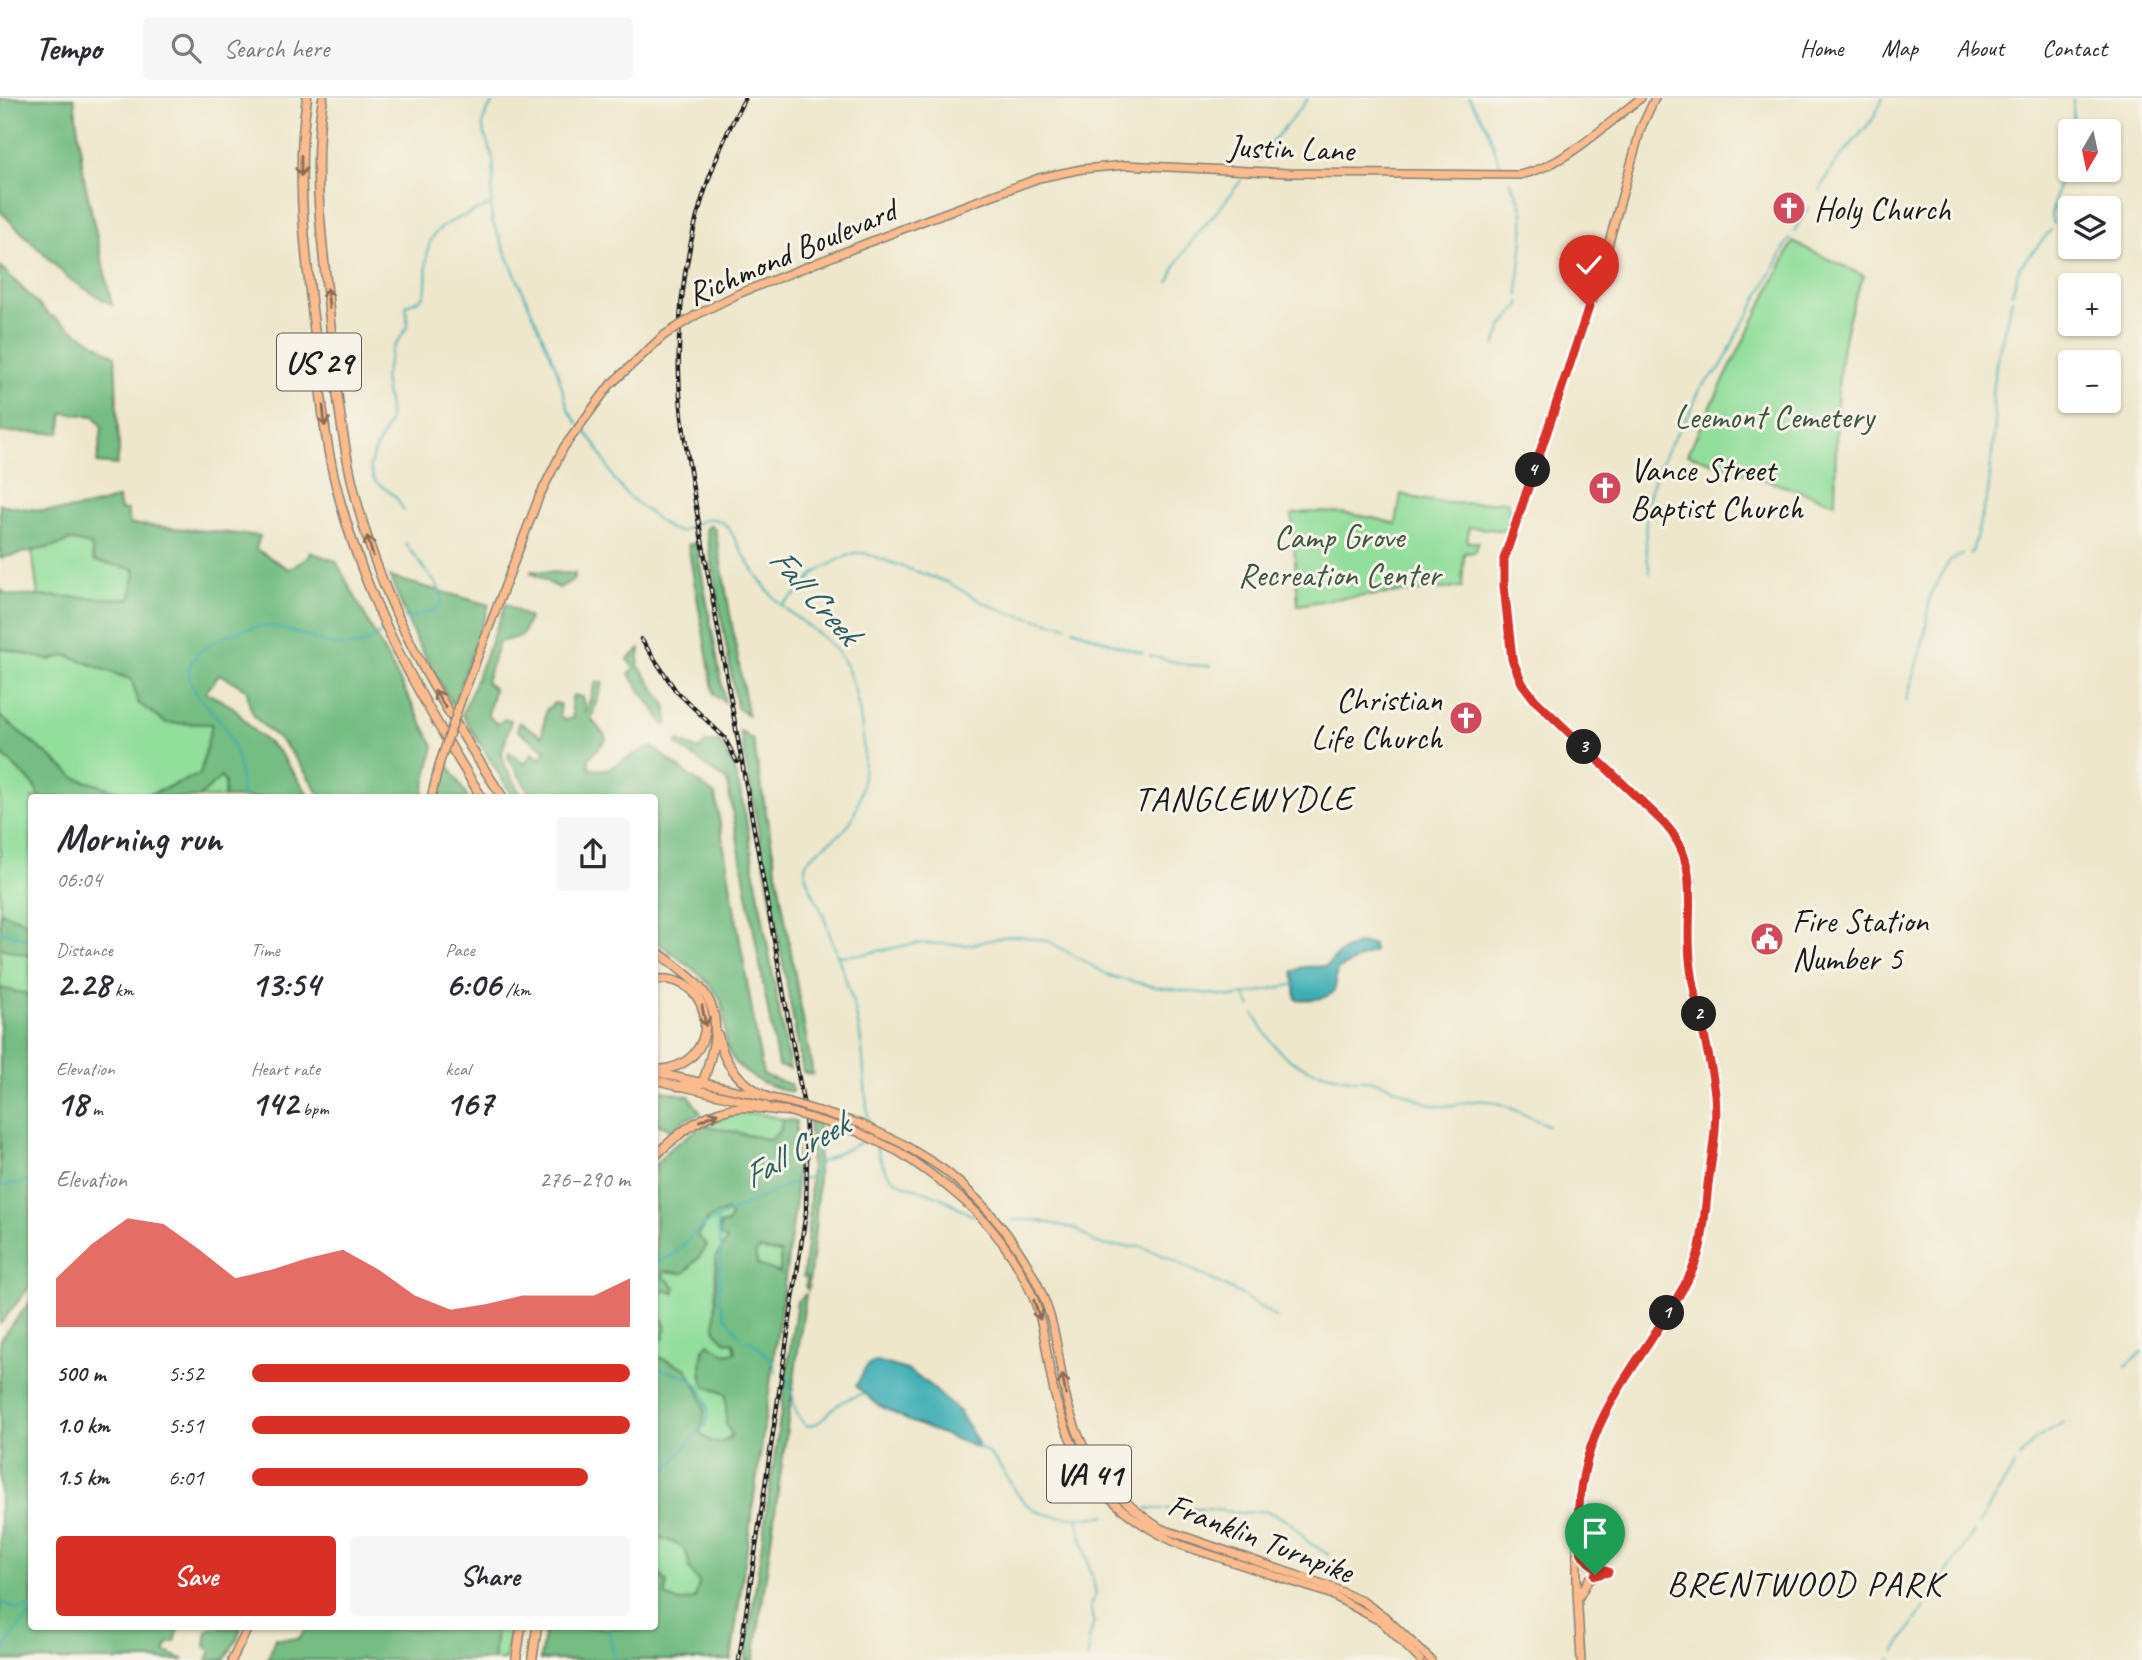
<!DOCTYPE html>
<html lang="en">
<head>
<meta charset="utf-8">
<style>
	:root { --surface:#fff; --page:#f7f7f7; --text:#2b2b33; --muted:#7c7c81; --line:#e1e1e2; --accent:#d93025 }
	body { margin:0; font-family:Caveat,sans-serif; background:var(--page); color:var(--text); height:100vh; display:flex; flex-direction:column; font-size:26px; white-space:nowrap }
	* { box-sizing:border-box; margin:0 }
	p { font-size:23px; color:var(--muted) }
	.icon { flex:none; width:38px; height:38px; fill:none; stroke:currentColor; stroke-width:2; stroke-linecap:round; stroke-linejoin:round }
	.map { position:relative; flex:1; overflow:hidden }
	.drawer { position:absolute; left:28px; top:696px; width:630px; height:836px; display:flex; flex-direction:column; background:var(--surface); border-radius:7px; box-shadow:0 2px 5px #0004 }
	.drawer>* { flex:none }
	.needle { width:46px; rotate:189deg }
	.controls { position:absolute; left:2058px; top:21px; display:grid; gap:14px }
	.controls a { display:grid; place-items:center; width:63px; height:63px; border-radius:7px; background:var(--surface); box-shadow:0 2px 5px #0004; font-size:35px }
	.pin { position:absolute; display:grid; place-items:center; width:60px; height:60px; color:#fff; margin:-72px -30px; border-radius:50% 50% 50% 0; rotate:-45deg; box-shadow:0 0 7px #0007 }
	.pin .icon { rotate:45deg }
	.km { position:absolute; width:35px; height:35px; margin:-18px; border-radius:50%; background:#222; color:#fff; font-size:19px; line-height:35px; text-align:center }
	.round { display:grid; place-items:center; flex:none; width:74px; height:74px; border-radius:7px; background:var(--page) }
	.overview { display:flex; align-items:center; justify-content:space-between; height:119px; padding:0 28px }
	h1 { font-size:38px; font-weight:800; line-height:52px }
	.metrics { display:grid; grid-template-columns:repeat(3,1fr); gap:10px; height:119px; padding:7px 28px }
	.metrics div { display:grid; align-content:center }
	.metrics b { font-size:35px; font-weight:800 }
	.metrics small { font-size:19px; font-weight:400 }
	.metrics p { font-size:19px }
	.chart { height:196px; padding:14px 28px }
	.chart p { display:flex; justify-content:space-between }
	.chart svg { width:100%; height:126px; margin-top:7px; fill:var(--accent); opacity:.7 }
	.cta { display:flex; gap:14px; margin-top:auto; padding:14px 28px }
	.cta a { flex:1; height:80px; border-radius:7px; background:var(--accent); color:#fff; font-size:28px; font-weight:800; line-height:80px; text-align:center }
	.cta a+a { background:var(--page); color:var(--text) }
	ul { padding:0 28px; list-style:none; font-size:23px }
	li { display:grid; grid-template-columns:112px 84px 1fr; align-items:center; height:52px }
	li i { height:18px; border-radius:9px; background:var(--accent) }
	header { display:flex; align-items:center; gap:42px; box-sizing:border-box; height:98px; padding:0 35px; background:var(--surface); border-bottom:2px solid var(--line) }
	header strong { font-size:33px }
	nav { display:flex; gap:38px; margin-inline-start:auto; font-size:24px }
	.search { width:490px; height:63px; background:var(--page); display:flex; align-items:center; gap:18px; box-sizing:border-box; padding:0 24px; border-radius:7px; color:var(--muted); font-size:26px }
	.map>svg:first-child { display:block }
	.green { fill:#92de9b; stroke:#577d5c; stroke-width:2 }
	.forest { fill:#75bd83; stroke:#486c50; stroke-width:2; fill-rule:evenodd }
	.water { fill:#3daeb5; stroke:#2c6568; stroke-width:2 }
	.lines { fill:none; stroke-linecap:round; stroke-linejoin:round }
	.stream { stroke:#3daeb5; stroke-width:2 }
	.major-casing { stroke:#858274; stroke-width:10 }
	.highway-casing { stroke:#858274; stroke-width:11 }
	.major { stroke:#fbbb8d; stroke-width:7 }
	.highway { stroke:#fbbb8d; stroke-width:8 }
	.rail-casing { stroke:#1c1c1c; stroke-width:4.5 }
	.rail { stroke:#f7f3e8; stroke-width:2; stroke-dasharray:5; stroke-linecap:butt }
	.major-bridge-casing { stroke:#858274; stroke-width:10; stroke-linecap:butt }
	.major-bridge { stroke:#fbbb8d; stroke-width:7 }
	.oneway { stroke:#8c6c54 }
	.route-casing { stroke:#fff; stroke-width:14 }
	.route { stroke:#d93025; stroke-width:9 }
	.labels { text-anchor:middle; stroke-width:6; stroke-linejoin:round; paint-order:stroke }
	.shield { fill:#f7f3e8; stroke:#5e5c59; stroke-width:2 }
	.shield-label { font-size:32px; font-weight:bold; fill:#1c1c1c }
	.street-label { font-size:33px; fill:#1c1c1c; stroke:#f7f3e8 }
	.poi-label { font-size:33px; fill:#1c1c1c; stroke:#f7f3e8; text-anchor:start }
	.park-label { font-size:33px; fill:#3f5642; stroke:#f7f3e8 }
	.water-label { font-size:35px; font-style:italic; fill:#2b5e61; stroke:#f7f3e8 }
	.neighbourhood-label { font-size:35px; letter-spacing:2px; fill:#1c1c1c; stroke:#f7f3e8 }
</style>
</head>
<body>
<header>
<strong>Tempo</strong>
<div class="search"><svg class="icon" aria-label="search" viewBox="0 0 24 24"><circle cx="10" cy="10" r="6"/><path d="M15 15l6 6"/></svg>Search here</div>
<nav><a>Home</a><a>Map</a><a>About</a><a>Contact</a></nav>
</header>
<div class="map">
<svg width="2142" height="1562" viewBox="0 0 2142 1562">
	<rect width="100%" height="100%" fill="#f7f3e8"/>
	<filter id="ink" filterUnits="userSpaceOnUse"><feTurbulence type="fractalNoise" baseFrequency=".0143" numOctaves="2"/><feDisplacementMap in="SourceGraphic" scale="14" xChannelSelector="R" yChannelSelector="G"/><feConvolveMatrix kernelMatrix="1 2 1 2 8 2 1 2 1" color-interpolation-filters="sRGB"/></filter>
	<filter id="wash" filterUnits="userSpaceOnUse"><feTurbulence type="fractalNoise" baseFrequency=".00686" numOctaves="4" result="noise"/><feDisplacementMap in="SourceGraphic" scale="28" xChannelSelector="R" yChannelSelector="G"/><feGaussianBlur stdDeviation="1.57" result="paint"/><feColorMatrix in="noise" values="0 0 0 0 0 0 0 0 0 0 0 0 0 0 0 0 0 1.4 0 .05"/><feComposite in="paint" operator="in"/></filter>
	<g filter="url(#wash)">
		<rect width="100%" height="100%" fill="#eee7cc"/>
		<path class="green" d="M1793,144L1864,178C1831,249 1837,329 1835,405L1687,356Z
			M1401,396C1439,408 1467,406 1507,403L1510,420L1507,433L1469,429L1467,444H1479L1475,454L1464,455L1462,489L1333,501L1298,507L1292,416C1327,411 1362,416 1396,426Z
			M68,442L91,447L95,463L135,471L131,501L38,498L32,453L63,446Z
			M0,550L50,562L66,557L132,582L138,605L166,625L212,626L200,676L139,700L76,680L0,618Z
			M0,654L33,686L40,700H32L31,825L0,814Z
			M221,678L225,685L224,700H198Z
			M0,850L31,858V897L0,890Z
			M756,1015L783,1021L780,1033L770,1042L703,1027L737,1016Z
			M728,1112L731,1118L728,1125L721,1127L720,1137L728,1141L716,1159V1182L736,1254L726,1256L703,1250L701,1278L713,1292L726,1296V1327L732,1337L720,1346L705,1341L699,1333C712,1308 699,1293 686,1270L655,1258L654,1243L664,1240L666,1231L656,1206L664,1192L674,1195L675,1189L663,1178L664,1173L684,1175C693,1166 702,1157 707,1147L697,1138L708,1121Z
			M758,1151L781,1155L780,1175L758,1167L755,1157Z
			M654,1436C673,1448 690,1443 689,1471L700,1484L695,1501L679,1504L665,1498L658,1474L655,1477Z
			M496,1530H511L505,1562H493Z"/>
		<path class="forest" d="M0,0H74L84,80L112,207L69,181L0,113Z
			M0,168L47,215L115,258L119,353L117,367L97,365L102,330L95,318L63,315L60,335L0,334Z
			M118,400L120,412H127L130,426L260,438L256,451L289,471L309,459L310,454L336,463L434,648L422,700H322C310,682 298,661 283,645C263,624 250,626 247,592L220,576L206,594L233,609L254,633L279,654L311,700H224L225,685L221,679L198,700H143L200,676L212,626L166,625L138,605L132,582L67,557L50,562L0,550V491L7,497L131,501L135,471L94,463L91,447L68,442L64,446L0,460V406C46,416 73,415 118,400Z
			M710,427L715,431L748,617L737,610L706,431Z
			M696,445L725,604L714,597L688,447Z
			M531,473L575,476L574,481L559,490L531,475Z
			M390,479L489,507L453,608L415,540Z
			M506,506L529,520L522,538L499,544L486,584L494,591L488,617L497,626L505,621L511,622L502,655L504,666L523,700H514L462,617Z
			M640,551L638,567L666,607L668,625L665,627L629,576L634,571L628,561Z
			M596,584H603L591,621L605,638L606,642L589,660V670C612,678 630,654 652,649L715,697L763,977L792,987V994C765,988 732,974 726,944C723,927 727,911 717,896C702,874 675,859 655,842L654,700H533L508,659L509,654L525,666L532,655L541,661L546,652L517,632L519,624L542,638L546,612L554,605L560,606V618L564,622L573,620L571,604L573,597L582,599L586,614Z
			M0,618L76,680L139,700H40L33,686L0,654Z
			M740,633L753,642L813,977L803,974Z
			M678,643L699,652L705,645L719,644C743,673 749,744 756,782C767,845 778,908 790,971L778,968L727,683L676,646Z
			M447,665L468,700H438Z
			M0,814L31,825V858L0,850Z
			M0,890L31,897V1187L0,1226Z
			M654,991L689,998L701,1015L683,1023L672,1033L655,1025Z
			M783,1021L796,1023V1102L731,1562H540L545,1530H654L655,1477L658,1474L667,1485L665,1498L679,1504L695,1501L699,1484L689,1471C690,1443 673,1448 655,1436V1258L686,1270C699,1294 712,1307 699,1333C709,1346 721,1349 732,1337L726,1327V1296L704,1288C700,1276 699,1255 708,1245L726,1256L736,1254L734,1245L725,1243L715,1233L716,1159L727,1142L720,1138V1127L728,1125L731,1118L727,1112L708,1121L697,1138L707,1146C702,1157 693,1166 684,1175L664,1173L663,1178L675,1189V1195L664,1192L656,1206L666,1230L664,1240L655,1243V1067L668,1052L703,1027L770,1042L780,1033ZM759,1151L781,1155L780,1175L758,1167L755,1157Z
			M809,1023L818,1026C820,1082 816,1136 808,1192L805,1189L807,1180L803,1179C810,1127 813,1076 809,1023Z
			M806,1196L754,1562H745L797,1203Z
			M31,1203L32,1530H179L175,1544H169L165,1554L185,1562H0V1241Z
			M213,1530H241L237,1541L224,1562H207L211,1553L205,1548L207,1533Z
			M307,1530H496L493,1562H268L275,1540L298,1541Z"/>
		<path class="water" d="M1359,845L1373,847L1374,853L1337,872C1335,878 1337,884 1335,890C1330,903 1307,902 1296,901L1293,874L1302,869L1326,868L1341,854Z
			M877,1263L907,1272L926,1284L960,1315L978,1345V1350L909,1323L878,1307L856,1288C862,1278 865,1264 877,1263Z"/>
		<g class="lines">
			<path class="stream" d="M497,0C491,7 485,14 483,24C481,36 491,49 493,61C496,82 488,102 492,123L556,269L569,313L579,327
				M1469,0L1487,29L1501,70
				M2073,33V0
				M2064,62L2070,43
				M1257,64C1272,41 1292,23 1308,0
				M1510,83C1513,90 1518,96 1520,103C1529,128 1517,169 1519,197
				M1819,93L1833,68L1873,21L1883,0
				M2053,126L2051,118L2062,69
				M1794,134L1808,110
				M1169,184C1183,143 1218,118 1241,82
				M2012,196L2019,170L2051,132
				M1495,248L1503,227L1520,207V204
				M583,331L596,347L614,381L627,397L668,430L679,434C699,425 711,412 729,430C742,455 759,485 779,505C804,529 831,537 847,570C864,608 874,695 846,730C837,741 806,756 805,770C804,783 820,806 824,819C836,856 852,893 859,931C865,962 864,994 869,1026
				M404,413L396,399L374,382L370,369L372,360L389,324V310L384,280L392,252L408,228L406,208C412,203 422,203 425,196C428,181 425,166 428,151C433,123 466,119 488,108
				M1970,455L1972,454L1988,395L1995,327L1992,295L1997,260L2012,201
				M1650,475C1637,411 1652,371 1688,318C1694,309 1696,298 1701,289C1705,283 1712,279 1717,274C1731,257 1734,234 1748,218L1790,140
				M783,506L800,493L815,475L840,461L855,455H864L949,485L982,504L1012,516L1067,528
				M404,521L437,511L442,503L439,490L405,445
				M1073,531C1097,540 1119,549 1143,555
				M1150,558L1189,567L1211,568
				M1906,603L1925,536L1930,497L1950,462L1963,457
				M242,700C242,678 236,647 224,628C205,601 164,576 209,547C226,536 256,525 275,529C316,536 347,567 384,532
				M0,833L32,843
				M838,858L864,856L918,845L969,847L1008,838H1020L1050,844L1110,878L1156,889L1233,899L1296,886
				M1245,898L1251,909
				M1254,916C1282,966 1295,970 1350,981C1361,983 1370,981 1381,985C1398,990 1425,1008 1441,1008C1457,1009 1471,1000 1488,1003C1509,1006 1528,1020 1548,1027
				M876,1047C887,1092 905,1084 940,1099C951,1104 962,1112 973,1118
				M0,1088L25,1084L32,1080
				M717,1122L721,1152L719,1199L724,1217L741,1239
				M1011,1122H1034L1074,1130L1095,1144L1107,1148L1142,1149L1167,1159L1242,1197L1277,1220
				M654,1165C683,1156 683,1143 704,1127L792,1085L812,1078L821,1064L867,1041
				M744,1243L750,1242L774,1264L776,1274
				M654,1268C667,1276 684,1274 695,1284C705,1293 712,1313 706,1325C703,1332 697,1336 692,1342C680,1356 670,1371 654,1382
				M2126,1268L2142,1254
				M784,1275C797,1290 788,1317 808,1328C823,1327 826,1314 837,1307C845,1301 856,1298 865,1295
				M976,1348C1018,1367 1004,1418 1067,1419C1080,1419 1094,1421 1106,1417
				M2019,1360L2036,1341L2064,1324
				M1146,1411H1207L1241,1415L1264,1413L1274,1416L1290,1424L1308,1444L1329,1457
				M1077,1420L1096,1495L1090,1508L1094,1523L1089,1542L1088,1562
				M1978,1427L2015,1367
				M1938,1487L1974,1434
				M0,1504L18,1511L32,1510
				M608,1530L615,1562
				M1895,1554L1924,1509
				M0,1561L10,1541L32,1513
				M1890,1562L1891,1561"/>
		</g>
	</g>
	<g filter="url(#ink)">
		<g class="lines">
			<defs>
				<path id="major" d="M696,217L740,195L923,123L1039,80L1082,71L1126,67L1290,75L1519,77C1564,69 1605,27 1641,0
					M460,605L539,399L564,349L610,287L663,238
					M431,700L440,664
					M654,974L789,1004
					M654,982L766,1008
					M903,1046C918,1056 934,1064 948,1075C990,1109 1027,1155 1046,1206C1057,1235 1059,1265 1065,1295C1079,1356 1108,1396 1160,1430L1331,1489L1362,1503L1384,1518L1431,1562
					M899,1054C955,1091 1000,1127 1029,1190C1046,1225 1046,1262 1055,1298C1076,1373 1110,1415 1181,1447L1330,1496L1382,1524L1420,1562
					M1579,1448L1588,1466L1608,1474
					M1579,1499L1589,1481L1607,1474
					M232,1562L248,1530
					M1581,1562L1577,1494V1442L1581,1390L1585,1364L1593,1338L1608,1307L1682,1193L1695,1167L1702,1139L1714,1041L1716,1010L1712,979L1691,876L1689,838L1690,779L1683,751L1664,725L1535,602L1522,585L1512,561L1504,477L1505,461L1513,431L1599,180L1641,30L1655,0"/>
				<path id="highway" d="M307,0C296,71 304,140 312,211C319,267 321,324 334,379C363,502 417,594 482,700
					M323,0C312,68 321,134 328,201C334,266 339,332 355,396C383,512 439,602 503,700
					M654,851C692,882 726,897 712,953C709,964 707,975 702,985L691,988H678
					M654,882C716,872 728,971 654,972
					M718,937C723,967 742,987 769,1000
					M654,1059C678,1035 708,1011 743,1009C758,1009 773,1012 787,1013
					M516,1562L521,1530
					M532,1562L537,1530"/>
			</defs>
			<use href="#major" class="major-casing"/>
			<use href="#highway" class="highway-casing"/>
			<use href="#major" class="major"/>
			<use href="#highway" class="highway"/>
			<defs>
				<path id="rail" d="M641,541L676,593L724,639L737,664
					M739,1562L806,1114L807,1056L805,1014L696,409C689,365 680,321 679,277C676,180 698,85 745,0"/>
			</defs>
			<use href="#rail" class="rail-casing"/>
			<use href="#rail" class="rail"/>
			<defs>
				<path id="major-bridge" d="M663,238L696,217
					M440,664L460,605
					M789,1004L861,1026L903,1046
					M787,1013L858,1034L899,1054"/>
			</defs>
			<use href="#major-bridge" class="major-bridge-casing"/>
			<use href="#major-bridge" class="major-bridge"/>
		</g>
		<defs><path id="oneway-shaft" d="M-6 0H5M1.5-3L5.5 0L1.5 3" fill="none" stroke-width="1.6" stroke-linecap="round" stroke-linejoin="round" transform="scale(1.75)"/></defs>
		<g class="oneway">
			<use href="#oneway-shaft" transform="translate(301 68) rotate(90)"/>
			<use href="#oneway-shaft" transform="translate(328 200) rotate(-96)"/>
			<use href="#oneway-shaft" transform="translate(324 318) rotate(85)"/>
			<use href="#oneway-shaft" transform="translate(370 448) rotate(-107)"/>
			<use href="#oneway-shaft" transform="translate(440 601) rotate(-122)"/>
			<use href="#oneway-shaft" transform="translate(704 918) rotate(79)"/>
			<use href="#oneway-shaft" transform="translate(709 1019) rotate(-23)"/>
			<use href="#oneway-shaft" transform="translate(1037 1212) rotate(72)"/>
			<use href="#oneway-shaft" transform="translate(1064 1287) rotate(-100)"/>
		</g>
	</g>
	<g class="lines" filter="url(#ink)">
		<defs>
			<path id="route" d="M1589,209L1504,461V488L1512,561L1522,585L1535,602L1664,725C1702,765 1685,811 1690,861C1694,907 1710,951 1715,996C1718,1026 1712,1057 1708,1086C1706,1107 1704,1129 1700,1149C1693,1179 1675,1203 1659,1229C1615,1297 1582,1336 1578,1421C1577,1449 1579,1465 1608,1474L1595,1477"/>
		</defs>
		<use href="#route" class="route-casing"/>
		<use href="#route" class="route"/>
	</g>
	<defs>
		<symbol id="church-disc" viewBox="-11 -11 22 22"><circle r="9.5" fill="#d1495b" stroke="#f7f3e8"/><path d="M-1.2-6h2.4v3.5h3.3v2.4h-3.3V6h-2.4V-.1h-3.3v-2.4h3.3Z" fill="#fff"/></symbol>
		<symbol id="civic-disc" viewBox="-11 -11 22 22"><circle r="9.5" fill="#d1495b" stroke="#f7f3e8"/><path d="M-.6-6.5H3V-4.5H.6V-3L4-1V1h2V6H-6V1h2V-1L-.6-3ZM-1.2 2.5V6h2.4V2.5Z" fill="#fff"/></symbol>
	</defs>
	<g fill-rule="evenodd">
		<use href="#church-disc" x="1770" y="91" width="38" height="38"/>
		<use href="#church-disc" x="1586" y="371" width="38" height="38"/>
		<use href="#church-disc" x="1447" y="601" width="38" height="38"/>
		<use href="#civic-disc" x="1748" y="822" width="38" height="38"/>
	</g>
	<g class="labels">
		<g class="shield">
			<rect x="277" y="235.5" width="84" height="57" rx="5"/>
			<rect x="1047" y="1347.5" width="84" height="57" rx="5"/>
		</g>
		<g class="shield-label">
			<text x="319" y="275">US 29</text>
			<text x="1089" y="1387">VA 41</text>
		</g>
		<g class="street-label">
			<text transform="translate(1291 49) rotate(2)" y="12">Justin Lane</text>
			<text transform="translate(791 153) rotate(-23)" y="12">Richmond Boulevard</text>
			<text transform="translate(1261 1439) rotate(21)" y="12">Franklin Turnpike</text>
		</g>
		<g class="poi-label">
			<text x="1814" y="122">Holy Church</text>
			<text x="1630" y="383">Vance Street<tspan x="1630" dy="38">Baptist Church</tspan></text>
			<text x="1442" y="613" text-anchor="end">Christian<tspan x="1442" dy="38">Life Church</tspan></text>
			<text x="1792" y="834">Fire Station<tspan x="1792" dy="38">Number 5</tspan></text>
		</g>
		<g class="park-label">
			<text x="1774" y="330">Leemont Cemetery</text>
			<text x="1339" y="450">Camp Grove<tspan x="1339" dy="38">Recreation Center</tspan></text>
		</g>
		<g class="water-label">
			<text transform="translate(815 497) rotate(48)" y="12">Fall Creek</text>
			<text transform="translate(795 1052) rotate(-30)" y="12">Fall Creek</text>
		</g>
		<g class="neighbourhood-label">
			<text x="1244" y="712">TANGLEWYDLE</text>
			<text x="1805" y="1497">BRENTWOOD PARK</text>
		</g>
	</g>
</svg>
<div class="controls">
<a><svg class="needle" viewBox="-14 -14 28 28"><path d="M0-13l5 13h-10z" fill="#e53935"/><path d="M0 13l5-13h-10z" fill="#7c7c81"/></svg></a>
<a><svg class="icon" aria-label="layers" viewBox="0 0 24 24"><path d="M12 4l9 5-9 5-9-5zM3 14l9 5 9-5"/></svg></a>
<a>+</a>
<a>−</a>
</div>
<div class="pin" style="left:1595px;top:1477px;background:#1e9e55"><svg class="icon" aria-label="arrive" viewBox="0 0 24 24"><path d="M6 21V4h12l-3 4 3 4H6"/></svg></div>
<div class="pin" style="left:1589px;top:209px;background:#d93025"><svg class="icon" aria-label="check" viewBox="0 0 24 24"><path d="M5 12l5 5 9-10"/></svg></div>
<b class="km" style="left:1667px;top:1215px">1</b>
<b class="km" style="left:1699px;top:916px">2</b>
<b class="km" style="left:1584px;top:649px">3</b>
<b class="km" style="left:1533px;top:372px">4</b>
<section class="drawer">
<div class="overview"><div><h1>Morning run</h1><p>06:04</p></div><a class="round"><svg class="icon" aria-label="share" viewBox="0 0 24 24"><path d="M12 15V3M7 8l5-5 5 5M5 13v7h14v-7"/></svg></a></div>
<div class="metrics">
<div><p>Distance</p><b>2.28<small> km</small></b></div>
<div><p>Time</p><b>13:54</b></div>
<div><p>Pace</p><b>6:06<small> /km</small></b></div>
</div>
<div class="metrics">
<div><p>Elevation</p><b>18<small> m</small></b></div>
<div><p>Heart rate</p><b>142<small> bpm</small></b></div>
<div><p>kcal</p><b>167</b></div>
</div>
<div class="chart"><p><span>Elevation</span>276–290 m</p>
<svg viewBox="0 0 160 44" preserveAspectRatio="none"><path d="M0 44V27L10 15L20 6L30 8L40 17L50 27L60 24L70 20L80 17L90 24L100 33L110 38L120 36L130 33L140 33L150 33L160 27V44z"/></svg>
</div>
<ul>
<li><b>500 m</b>5:52<i style="width:100%"></i></li>
<li><b>1.0 km</b>5:51<i style="width:100%"></i></li>
<li><b>1.5 km</b>6:01<i style="width:89%"></i></li>
</ul>
<div class="cta"><a>Save</a><a>Share</a></div>
</section>
</div>
</body>
</html>
